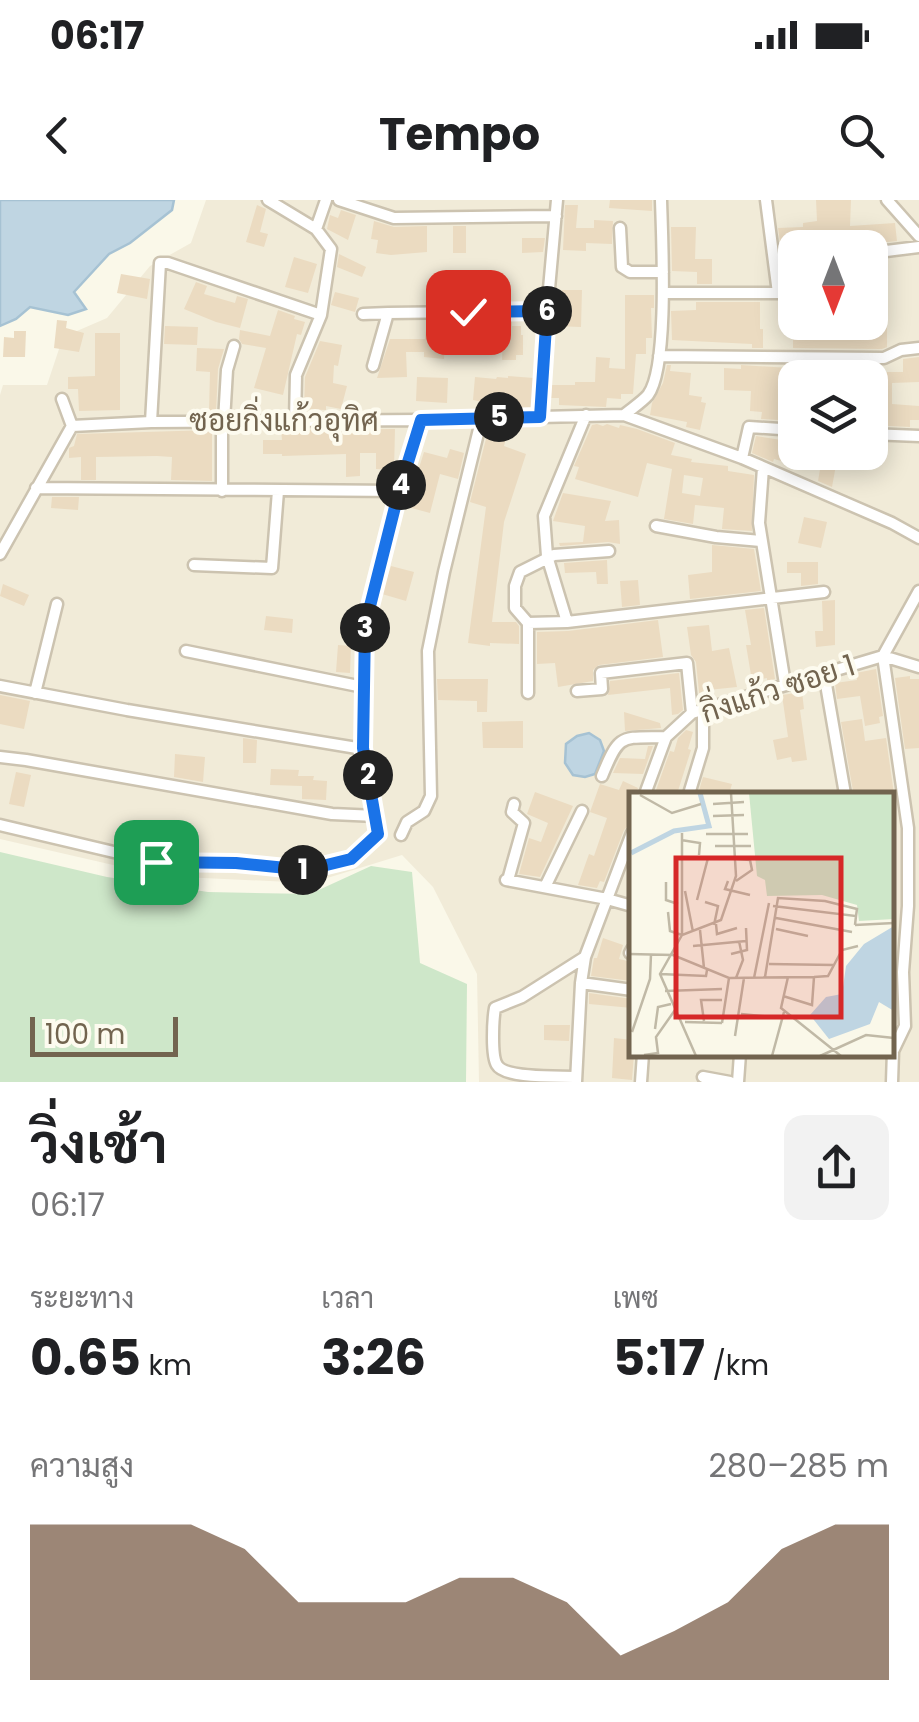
<!DOCTYPE html>
<html lang="th">
<head>
<meta charset="utf-8">
<style>
	:root { --surface:#fff; --page:#f2f2f2; --text:#202124; --muted:#757577; --accent:#73543d }
	body { margin:0; font-family:Poppins,Sarabun,sans-serif; background:var(--page); color:var(--text); height:100vh; display:flex; flex-direction:column; font-size:38px; white-space:nowrap }
	* { box-sizing:border-box; margin:0 }
	p { font-size:32px; color:var(--muted) }
	.icon { flex:none; width:55px; height:55px; fill:none; stroke:currentColor; stroke-width:2; stroke-linecap:round; stroke-linejoin:round }
	.map { position:relative; height:882px; overflow:hidden }
	.drawer { display:flex; flex-direction:column; background:var(--surface); flex:1 }
	.drawer>* { flex:none }
	.needle { width:65px; rotate:180deg }
	.controls { position:absolute; left:778px; top:30px; display:grid; gap:20px }
	.controls a { display:grid; place-items:center; width:110px; height:110px; border-radius:20px; background:var(--surface); box-shadow:0 5px 25px #0003; font-size:50px }
	.scale { position:absolute; left:30px; bottom:25px; width:148px; box-sizing:border-box; padding-left:10px; border:5px solid #72644f; border-top:0; font-size:28px; line-height:35px; white-space:nowrap; color:#72644f; -webkit-text-stroke:8px #fdfbef; paint-order:stroke }
	.pin { position:absolute; display:grid; place-items:center; width:85px; height:85px; color:#fff; margin:-42px; border-radius:20px; box-shadow:0 5px 15px #0006 }
	.km { position:absolute; width:50px; height:50px; margin:-25px; border-radius:50%; background:#222; color:#fff; font-size:28px; line-height:50px; text-align:center }
	.round { display:grid; place-items:center; flex:none; width:105px; height:105px; border-radius:20px; background:var(--page) }
	.overview { display:flex; align-items:center; justify-content:space-between; height:170px; padding:0 30px }
	h1 { font-size:55px; font-weight:700; line-height:75px }
	.figures { display:grid; grid-template-columns:repeat(3,1fr); gap:15px; height:170px; padding:10px 30px }
	.figures div { display:grid; align-content:center }
	.figures b { font-size:50px; font-weight:700 }
	.figures small { font-size:28px; font-weight:400 }
	.figures p { font-size:28px }
	.chart { height:280px; padding:20px 30px }
	.chart p { display:flex; justify-content:space-between }
	.chart svg { width:100%; height:180px; margin-top:10px; fill:var(--accent); opacity:.7 }
	.status { display:flex; justify-content:space-between; align-items:center; height:70px; padding:0 50px; background:var(--surface); direction:ltr }
	.status svg { height:28px; fill:currentColor }
	header { display:flex; justify-content:space-between; align-items:center; height:130px; padding:0 30px; background:var(--surface); font-size:45px; font-weight:700 }
	.map>svg:first-child { display:block }
	.residential { fill:#f1ebd8; fill-rule:evenodd }
	.green { fill:#cee7c9 }
	.water { fill:#bfd5e2; stroke:#a6c2d3; stroke-width:2.5 }
	.building { fill:#ebdbc1; fill-rule:evenodd }
	.lines { fill:none; stroke-linecap:round; stroke-linejoin:round }
	.minor-casing { stroke:#ccc3b0; stroke-width:15 }
	.minor { stroke:#fff; stroke-width:10 }
	.route-casing { stroke:#fff; stroke-width:20 }
	.route { stroke:#1a73e8; stroke-width:12 }
	.labels { text-anchor:middle; stroke-width:8; stroke-linejoin:round; paint-order:stroke }
	.street-label { font-size:30px; fill:#72644f; stroke:#fdfbef }
	.inset-river { fill:none; stroke:#bfd5e2; stroke-width:5 }
	.inset-road { fill:none; stroke:#c0b9a6; stroke-width:2.5 }
	.view { fill:#d62828; fill-opacity:0.15; stroke:#d62828; stroke-width:5 }
	.inset-edge { fill:none; stroke:#72644f; stroke-width:5 }
</style>
</head>
<body>
<div class="status"><b>06:17</b><svg viewBox="0 0 49 12"><path d="M0 12V9h3v3zM5 12V6h3v6zM10 12V3h3v9zM15 12V0h3v12zM26 1h20v11H26zM47 4h2v5h-2z"/></svg></div>
<header><svg class="icon" aria-label="back" viewBox="0 0 24 24"><path d="M15 5l-7 7 7 7"/></svg>Tempo<svg class="icon" aria-label="search" viewBox="0 0 24 24"><circle cx="10" cy="10" r="6"/><path d="M15 15l6 6"/></svg></header>
<div class="map">
<svg width="919" height="882" viewBox="0 0 919 882">
	<rect width="100%" height="100%" fill="#faf8e9"/>
	<path class="residential" d="M206,0H919V882H479L477,774L433,687L402,655L311,683L161,676L0,639V195L3,185H47L63,137L107,118L150,66L191,43ZM795,48H870V122H795ZM795,178H870V252H795ZM632,594H892V854H632Z"/>
	<path class="green" d="M0,652L107,677L208,692L310,694L371,666L412,672L420,763L467,784L466,882H0Z"/>
	<path class="water" d="M0,0H174L172,10L130,43L109,54L74,92L86,109L68,115L30,107L16,119L0,126Z
		M589,533L600,540L604,551L595,574L585,577L573,575L565,563L566,544L577,536Z"/>
	<path class="building" d="M610,0H652V11L609,8Z
		M816,0H851L850,26L895,23L897,41L869,44L863,48H795V97H788L787,70H784L778,28L803,27V23L817,21Z
		M257,5L266,9L260,32L268,34L264,47L246,42Z
		M565,5H578L576,28H594V20L613,21L612,44L586,43V51L563,50Z
		M341,10L356,15L348,40L327,29L330,15L338,18Z
		M374,21L394,27L427,26V52L391,55L376,53L378,40L371,39Z
		M453,26H466V53H453Z
		M671,27H696L695,59H712V84H697V72L672,71Z
		M522,38H545L543,52L522,53Z
		M339,54L366,67L362,77L337,67Z
		M294,57L317,64L308,93L285,87Z
		M121,74L150,79L147,99L117,93Z
		M196,82L207,86L204,94L235,103L237,96L248,99L240,128L216,122L184,109Z
		M562,90H582L581,127L555,126L556,111L562,112Z
		M335,92L359,98L355,112L331,105Z
		M625,95H654V108H651L652,138H646V154H636L633,194H621V199L607,198L606,207L559,205V198H551L552,185H575V182H595L596,157L610,158L609,168L625,169Z
		M696,102H760V129H763V148H752V144L672,140L671,111L696,110Z
		M876,103L878,125H887V147L882,149L793,148V125L846,122L847,126L870,125V104Z
		M278,110L295,116L294,119L305,122L301,135L297,134L283,195L254,188L266,148L242,144L239,139L240,130L270,136Z
		M57,120L67,121L66,128L84,133L79,152L54,148Z
		M497,120H512V126H521V135H523V155H516V160H502L503,133H497Z
		M427,121L447,123L444,159L424,157V152H406L407,177L377,178L390,139H425Z
		M463,121H476V148H462Z
		M165,126L198,127L197,145L164,144Z
		M14,131H26L25,157H3L4,137L14,138Z
		M95,133H120V210L79,211L78,189H68V177L95,176Z
		M320,141L342,145L338,166L334,165L333,183L347,186L341,209L326,206V210L304,209L305,177Z
		M197,148L224,149L218,169L216,213H209L210,172L196,171Z
		M919,157V182L892,183V204L919,206V220H910V227L870,225L871,172H903V159Z
		M667,165H671L670,171L691,173L689,195L702,197L701,202L706,203L700,230L686,227L687,222L650,215L652,203L663,183Z
		M741,165L806,169V166L853,167V178H792V197H795V221L761,219L762,212L750,211L751,191L724,190V168L741,169Z
		M508,176L534,178L532,209H517L473,200L475,177L496,179L497,177L508,178Z
		M417,177L448,178L447,203L416,201Z
		M597,224L603,226L607,224L619,228L620,225L637,229L675,243L671,255L692,259L691,262L728,266V271L754,275L752,331L722,329L724,308L695,305L693,324L664,319L672,269L647,263L638,297L575,279L579,267L574,266L592,225ZM684,275L703,278L700,296L682,293Z
		M489,227H509L504,246L526,254L504,322L492,422H516L519,426V444L490,443V446L468,443L486,307L470,302Z
		M395,229L394,270L376,269V253H360V276L346,277V254L282,256V254H263V240H282L281,230Z
		M212,230V281L171,280L172,257L157,256L96,257V280H81V257L69,258V248L74,246L77,234Z
		M756,236L794,242L789,263L774,259L773,262L752,253Z
		M450,249L464,253L458,279L440,274L430,313L404,306L416,267L419,268L424,252L447,258Z
		M823,252H867L863,270L836,265L832,287L818,281Z
		M563,293L611,301L605,321L619,320L620,344L608,342L560,346L559,343L583,342L585,326L553,321Z
		M52,297H79L78,310L51,308Z
		M804,317L827,322L821,348L798,343Z
		M712,345L754,349L761,391L690,399L688,375L712,372Z
		M607,360L608,384H597L596,372L565,373L564,363Z
		M787,362H818V384L801,386V373H787Z
		M391,366L414,372L406,401L382,394Z
		M638,380L640,405L622,407L620,381Z
		M3,384L29,395L24,406L0,396Z
		M835,400V445L816,447L815,431H823L822,401Z
		M764,408L775,479L767,481V478L752,481L746,445H751L745,410Z
		M266,416L293,419L292,433L264,430Z
		M658,420L663,457L599,465L593,470V481L558,487L555,463L537,464V432L568,431Z
		M709,425L712,451L729,448L737,487L708,490L709,499L700,502L696,462L691,455L687,427Z
		M338,445L351,446L350,473L336,472Z
		M876,469L883,516L879,517L880,523L865,526L860,496L837,499L835,483L857,480L856,473Z
		M679,473L683,510L678,514L672,515L670,488L608,495L610,481Z
		M910,476V479H919V548L905,549L895,478Z
		M437,479H488L487,512H477V501L438,500Z
		M802,492L804,509L800,510L807,560L792,562L791,557L777,560L773,540L788,537L782,495Z
		M0,495L30,501L24,529L0,524Z
		M624,512L660,523L661,528L625,531Z
		M862,519L865,541L886,538L894,594H857L856,590L853,591L841,522Z
		M523,521V548H483L482,522Z
		M686,530L693,532L688,549L691,550L677,594L655,593L670,551L674,552L678,538Z
		M243,538L257,540L256,563H243Z
		M648,546H653L643,574L613,573L620,558L645,559Z
		M175,554L205,557L203,582L174,577Z
		M271,569L299,570L298,576H314L313,580L327,581L326,600L302,599V586L270,585Z
		M16,572L31,575L24,607L9,604Z
		M703,577L732,584L729,594H698Z
		M623,581L638,588L636,594H632V616L629,625L624,630L604,682L600,681L597,688L578,685L589,654L594,656L607,618L590,612L600,584L619,590Z
		M535,592L573,606L540,677L519,674L529,638L541,642L548,623L527,614Z
		M603,738L623,745L619,759L632,762V781L591,776L594,758H597Z
		M589,793L632,799V808L589,804Z
		M544,825H570L569,841L544,840Z
		M614,838L632,840V854H634L632,880L612,878Z"/>
	<g class="lines">
		<defs>
			<path id="minor" d="M268,0L316,29L331,49L321,115L296,175L295,221
				M339,0L394,18L556,16
				M887,0L919,36
				M620,28L622,67L630,72H663
				M316,29L326,0
				M870,53L919,47
				M663,93H778L766,0
				M388,113L547,111
				M363,114L388,113L373,166
				M659,156L884,158L901,150L919,148
				M62,199L72,226
				M624,215C631,209 642,202 648,195C669,167 662,38 661,0
				M540,217L547,111L557,0
				M224,221L227,170L234,146
				M151,222L160,63H168L321,115
				M870,234L919,236
				M742,258L749,227L795,230
				M763,268L759,323L785,484
				M36,288L399,291
				M222,291V221
				M656,326L716,337L761,341
				M0,354L72,226L151,222L421,220L624,215L742,258L892,323L919,338
				M194,365L272,368L278,291
				M567,422L547,356L544,316L586,215
				M528,423L567,422L824,392
				M186,451L363,487
				M824,473L845,594
				M0,486L127,510L363,549
				M577,491L602,489L601,473L687,463L692,513
				M35,493L57,404
				M528,493V423L515,408V386L520,372L554,355L609,351
				M0,557L26,560L332,614L376,616
				M602,576C620,532 621,538 666,537
				M645,594L666,537L692,513L883,456L919,391
				M689,594L703,548V510
				M0,625L156,662L236,663L306,670L351,659L378,634L363,549L365,426L399,291L421,220
				M401,635L407,622L424,611L431,596L428,451L444,372L482,217
				M506,680L607,699L632,706
				M508,680L524,623L512,612L514,604
				M545,687L582,611
				M630,753L632,749
				M581,783L632,790
				M576,877C561,876 505,879 497,865C491,856 493,819 495,808L522,797L585,757
				M703,877L730,882
				M576,882L581,783L585,757L632,633
				M641,882L643,854
				M738,882L740,854
				M892,882L893,851L905,826L903,772L908,706V628L883,456L919,467"/>
		</defs>
		<use href="#minor" class="minor-casing"/>
		<use href="#minor" class="minor"/>
	</g>
	<g class="lines">
		<defs>
			<path id="route" d="M156,662L236,663L306,670L351,659L378,634L363,548L365,426L399,291L421,220L540,217L547,111L468,112"/>
		</defs>
		<use href="#route" class="route-casing"/>
		<use href="#route" class="route"/>
	</g>
	<g class="labels">
		<g class="street-label">
			<text x="284" y="231">ซอยกิ่งแก้วอุทิศ</text>
			<text transform="translate(778 489) rotate(-18)" y="10">กิ่งแก้ว ซอย 1</text>
		</g>
	</g>
	<g transform="translate(629 592)">
		<rect width="265" height="265" fill="#faf8e9"/>
		<path d="M120,1H265V127L230,129L228,113L193,103L138,104L136,88L128,84Z" fill="#cee7c9"/>
		<path d="M265,134V219L250,210L241,232L200,247L181,223L197,205L213,202L217,174L235,152Z" fill="#bfd5e2"/>
		<path class="inset-river" d="M2,61L45,39L80,34L71,1"/>
		<path class="inset-road" d="M11,3L43,21L72,12M84,12L115,10M84,24L115,23M53,41V143M77,42H119M52,48L71,51L70,63M86,54H122M99,89L96,97L121,103M107,89L123,78L121,68L108,67M37,90V108L49,112M56,99L64,140M68,108L79,66M76,110L89,114L85,133M144,114L227,124L226,133M39,120L41,139L53,143M147,126L223,140M87,132L88,142L108,136M226,133L265,131M147,137L179,144M71,138L75,176M64,154L117,149M0,162L44,163L100,186L185,185L199,184L213,158L229,154M102,162L118,158L117,136M140,172L205,173M31,182L77,184L78,178M136,185L149,106L196,109L228,117L227,124M159,185L152,216L212,264M107,186L114,168L110,149M125,186L140,111M36,199L93,197M154,204L183,213L185,185M112,222L153,226M75,229L72,208H93M56,230L93,231M93,231L100,186M26,237L29,215L42,212M3,240L21,187L22,162M106,244L115,186M15,263L29,261L27,245L46,218M67,264L31,182L53,143L92,128L107,84L102,1M143,264L155,220M191,264L237,243L265,246"/>
		<path class="view" d="M47,66H212V225H47Z"/>
		<rect width="265" height="265" class="inset-edge"/>
	</g>
</svg>
<div class="controls">
<a><svg class="needle" viewBox="-14 -14 28 28"><path d="M0-13l5 13h-10z" fill="#e53935"/><path d="M0 13l5-13h-10z" fill="#757577"/></svg></a>
<a><svg class="icon" aria-label="layers" viewBox="0 0 24 24"><path d="M12 4l9 5-9 5-9-5zM3 14l9 5 9-5"/></svg></a>
</div>
<div class="scale">100 m</div>
<div class="pin" style="left:156px;top:662px;background:#1e9e55"><svg class="icon" aria-label="arrive" viewBox="0 0 24 24"><path d="M6 21V4h12l-3 4 3 4H6"/></svg></div>
<div class="pin" style="left:468px;top:112px;background:#d93025"><svg class="icon" aria-label="check" viewBox="0 0 24 24"><path d="M5 12l5 5 9-10"/></svg></div>
<b class="km" style="left:303px;top:670px">1</b>
<b class="km" style="left:368px;top:575px">2</b>
<b class="km" style="left:365px;top:428px">3</b>
<b class="km" style="left:401px;top:285px">4</b>
<b class="km" style="left:499px;top:217px">5</b>
<b class="km" style="left:547px;top:111px">6</b>
</div>
<section class="drawer">
<div class="overview"><div><h1>วิ่งเช้า</h1><p>06:17</p></div><a class="round"><svg class="icon" aria-label="share" viewBox="0 0 24 24"><path d="M12 15V3M7 8l5-5 5 5M5 13v7h14v-7"/></svg></a></div>
<div class="figures">
<div><p>ระยะทาง</p><b>0.65<small> km</small></b></div>
<div><p>เวลา</p><b>3:26</b></div>
<div><p>เพซ</p><b>5:17<small> /km</small></b></div>
</div>
<div class="chart"><p><span>ความสูง</span>280–285 m</p>
<svg viewBox="0 0 160 44" preserveAspectRatio="none"><path d="M0 44V6L10 6L20 6L30 6L40 12L50 25L60 25L70 25L80 19L90 19L100 25L110 38L120 32L130 25L140 12L150 6L160 6V44z"/></svg>
</div>
</section>
</body>
</html>
